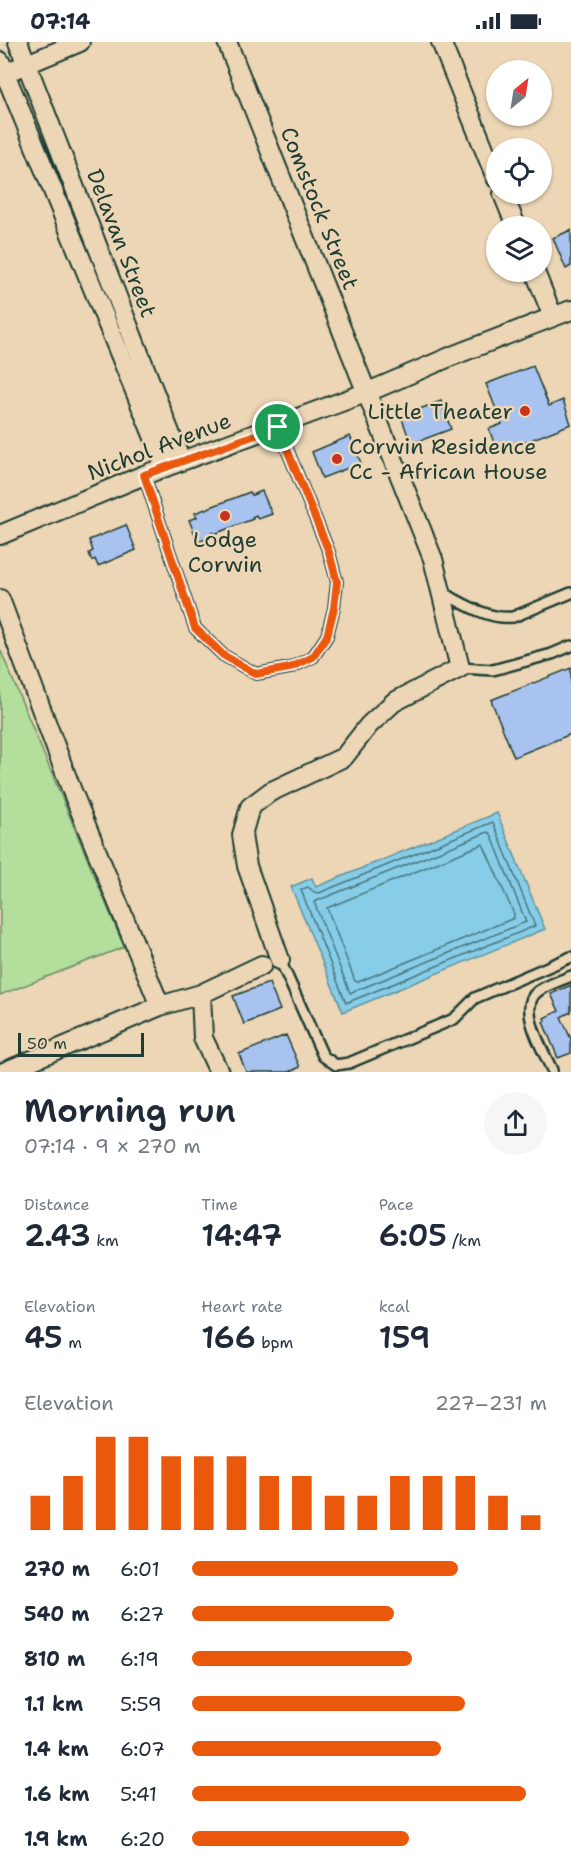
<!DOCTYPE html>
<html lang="en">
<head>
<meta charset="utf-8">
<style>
	:root { --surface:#fff; --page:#f6f6f7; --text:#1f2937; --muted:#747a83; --accent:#ea580c }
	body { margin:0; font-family:"Shantell Sans",sans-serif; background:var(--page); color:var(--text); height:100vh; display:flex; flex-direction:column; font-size:22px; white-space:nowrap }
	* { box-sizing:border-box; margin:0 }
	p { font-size:20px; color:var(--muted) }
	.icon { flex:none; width:33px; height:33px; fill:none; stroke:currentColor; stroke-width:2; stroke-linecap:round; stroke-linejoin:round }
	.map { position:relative; height:1030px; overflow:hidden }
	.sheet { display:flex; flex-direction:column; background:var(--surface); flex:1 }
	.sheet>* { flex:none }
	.needle { width:39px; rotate:30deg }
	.fabs { position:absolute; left:486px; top:18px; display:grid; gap:12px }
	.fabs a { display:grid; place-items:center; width:66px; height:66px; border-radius:50%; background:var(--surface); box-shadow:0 2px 4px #0004; font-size:30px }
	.scale { position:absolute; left:18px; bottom:15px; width:126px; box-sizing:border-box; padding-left:6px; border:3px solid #1f3d34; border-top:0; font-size:16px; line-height:21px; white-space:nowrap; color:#1f3d34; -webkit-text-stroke:4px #ecd6b5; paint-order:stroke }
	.pin { position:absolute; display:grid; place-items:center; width:51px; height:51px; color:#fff; margin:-26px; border:3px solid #fff; border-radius:50%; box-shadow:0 2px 6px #0007 }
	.round { display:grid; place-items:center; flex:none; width:63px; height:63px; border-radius:32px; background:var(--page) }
	.headline { display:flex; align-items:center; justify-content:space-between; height:102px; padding:0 24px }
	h1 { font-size:33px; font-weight:600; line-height:45px }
	.figures { display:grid; grid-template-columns:repeat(3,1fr); gap:9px; height:102px; padding:6px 24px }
	.figures div { display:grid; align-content:center }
	.figures b { font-size:30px; font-weight:600 }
	.figures small { font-size:16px; font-weight:400 }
	.figures p { font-size:16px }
	.chart { height:168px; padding:12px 24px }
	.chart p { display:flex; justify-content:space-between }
	.chart svg { width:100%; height:108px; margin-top:6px; stroke:var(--accent); stroke-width:6 }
	ul { padding:0 24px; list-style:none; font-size:20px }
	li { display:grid; grid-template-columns:96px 72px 1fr; align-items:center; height:45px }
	li i { height:15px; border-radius:8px; background:var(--accent) }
	.status { display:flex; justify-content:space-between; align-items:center; height:42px; padding:0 30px; background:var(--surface); direction:ltr }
	.status svg { height:16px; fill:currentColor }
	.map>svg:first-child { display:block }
	.green { fill:#b4de9b; stroke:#6a8e68; stroke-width:1.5 }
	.water { fill:#87cde8; stroke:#5d93a0; stroke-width:1.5 }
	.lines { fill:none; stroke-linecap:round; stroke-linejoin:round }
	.shore { stroke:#49777c; stroke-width:1.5 }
	.building { fill:#a9c3f0; stroke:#1f3d34; stroke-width:1.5 }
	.lane-casing { stroke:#1f3d34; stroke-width:14 }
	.street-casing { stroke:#1f3d34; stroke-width:22 }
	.lane { stroke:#ecd6b5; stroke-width:9 }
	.street { stroke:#ecd6b5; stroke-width:18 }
	.route-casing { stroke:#fff; stroke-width:12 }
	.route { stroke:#ea580c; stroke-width:8 }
	.poi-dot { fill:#c8321e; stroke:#ecd6b5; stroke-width:2 }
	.labels { text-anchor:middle; stroke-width:5; stroke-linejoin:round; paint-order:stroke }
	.street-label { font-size:22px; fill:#1f3d34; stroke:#ecd6b5 }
	.poi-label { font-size:22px; fill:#1f3d34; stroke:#ecd6b5; text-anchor:end }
</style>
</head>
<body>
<div class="status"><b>07:14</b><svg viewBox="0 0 49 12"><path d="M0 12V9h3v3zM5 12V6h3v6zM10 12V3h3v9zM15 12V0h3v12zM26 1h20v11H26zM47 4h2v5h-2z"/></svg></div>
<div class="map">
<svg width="571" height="1030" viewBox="0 0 571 1030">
	<rect width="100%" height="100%" fill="#ecd6b5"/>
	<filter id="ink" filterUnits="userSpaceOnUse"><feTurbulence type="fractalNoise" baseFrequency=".0167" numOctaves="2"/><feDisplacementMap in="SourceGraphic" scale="12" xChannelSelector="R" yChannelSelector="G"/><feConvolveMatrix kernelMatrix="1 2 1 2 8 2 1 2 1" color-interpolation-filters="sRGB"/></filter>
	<g filter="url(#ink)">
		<path class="green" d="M0,607L124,905L0,953Z"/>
		<path class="water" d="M497,771L545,887L343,970L291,845L312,836L316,845Z"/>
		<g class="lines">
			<path class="shore" d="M493,780L535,884L346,961L301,848L308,845L314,850L319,851Z
				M488,790L491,792L526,880L350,951L314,860Z
				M483,802L514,872V876L358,940L355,939L327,866Z"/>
		</g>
		<path class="building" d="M571,188V224L566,227L553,196Z
			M533,324L549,364L563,358L571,382L498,411L489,387L502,382L486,342Z
			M441,359L451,387L411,402L401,374Z
			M350,394L361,421L322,436L312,410Z
			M262,449L272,472L258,477L256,473L252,475L253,477L214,492L213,490L209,492L211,495L198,500L189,478L197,475L195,471L250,450L252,453Z
			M126,483L136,508L98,524L95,517L92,519L89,511L93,509L89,498Z
			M571,626V692L514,715L491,658Z
			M269,941L280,968L244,982L233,954Z
			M571,943V970L561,975L571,997V1011L558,1016L543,980L545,979L544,976L559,969L551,952Z
			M286,993L300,1025L289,1030H246L239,1012Z"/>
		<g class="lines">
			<defs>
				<path id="lane" d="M144,433L195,586L223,613L256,632L290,626L313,615L327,594L334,566L337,540L329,510L278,385
					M443,551C465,562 488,578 513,575L571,551
					M460,626L493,628L552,612L571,604
					M280,918L323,1014L336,1023L349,1021L454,977L475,956L571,915
					M552,1028C544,1010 517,966 537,950C546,943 560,939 571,934"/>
				<path id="street" d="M18,0L181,419
					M227,0L433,517L460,626L394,660L369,683L344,715L270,750L250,765L242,793L247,824L280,918
					M441,0L496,136
					M0,19L166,425
					M15,27L80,0
					M503,152L516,184
					M535,230L553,275
					M0,493L144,433L368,350L452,314L571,268
					M0,557L72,749L160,964
					M201,952L203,996L219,1030
					M4,1030L160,964L201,952L262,923"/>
			</defs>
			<use href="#lane" class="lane-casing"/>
			<use href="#street" class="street-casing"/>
			<use href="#lane" class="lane"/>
			<use href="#street" class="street"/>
		</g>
	</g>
	<g class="lines" filter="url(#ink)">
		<defs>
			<path id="route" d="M278,385L329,510L337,540L334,566L327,594L313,615L290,626L256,632L223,613L195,586L144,433Z"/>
		</defs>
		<use href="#route" class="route-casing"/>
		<use href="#route" class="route"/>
	</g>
	<g class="poi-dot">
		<circle cx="525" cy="369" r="6"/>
		<circle cx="337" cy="417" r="6"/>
		<circle cx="225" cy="474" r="6"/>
	</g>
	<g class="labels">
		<g class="street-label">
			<text transform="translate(320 166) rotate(68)" y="8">Comstock Street</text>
			<text transform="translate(122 201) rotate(69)" y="8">Delavan Street</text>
			<text transform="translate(159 404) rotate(-21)" y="8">Nichol Avenue</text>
		</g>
		<g class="poi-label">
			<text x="513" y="377">Little Theater</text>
			<text x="349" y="412" text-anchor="start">Corwin Residence<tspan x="349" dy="25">Cc - African House</tspan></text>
			<text x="225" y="505" text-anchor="middle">Lodge<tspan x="225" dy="25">Corwin</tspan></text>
		</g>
	</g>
</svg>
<div class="fabs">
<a><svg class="needle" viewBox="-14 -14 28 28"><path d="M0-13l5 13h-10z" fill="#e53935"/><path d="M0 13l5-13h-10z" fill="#747a83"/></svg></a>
<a><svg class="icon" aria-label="locate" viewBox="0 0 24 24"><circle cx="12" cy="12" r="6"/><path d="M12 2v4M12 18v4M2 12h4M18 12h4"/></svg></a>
<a><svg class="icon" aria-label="layers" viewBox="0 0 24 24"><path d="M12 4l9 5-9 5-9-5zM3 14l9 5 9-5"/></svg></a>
</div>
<div class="scale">50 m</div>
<div class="pin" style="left:278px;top:385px;background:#1e9e55"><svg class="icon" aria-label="arrive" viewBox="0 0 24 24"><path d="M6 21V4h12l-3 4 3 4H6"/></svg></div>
</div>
<section class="sheet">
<div class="headline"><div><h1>Morning run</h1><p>07:14 · 9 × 270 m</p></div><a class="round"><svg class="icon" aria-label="share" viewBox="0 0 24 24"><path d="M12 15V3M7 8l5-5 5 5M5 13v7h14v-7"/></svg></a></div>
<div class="figures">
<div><p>Distance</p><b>2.43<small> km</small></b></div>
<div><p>Time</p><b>14:47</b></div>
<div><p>Pace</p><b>6:05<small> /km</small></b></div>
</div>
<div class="figures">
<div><p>Elevation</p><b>45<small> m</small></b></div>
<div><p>Heart rate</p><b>166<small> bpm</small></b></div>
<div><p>kcal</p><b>159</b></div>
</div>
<div class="chart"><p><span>Elevation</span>227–231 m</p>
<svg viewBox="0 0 160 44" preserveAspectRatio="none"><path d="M5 44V30M15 44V22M25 44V6M35 44V6M45 44V14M55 44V14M65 44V14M75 44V22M85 44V22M95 44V30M105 44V30M115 44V22M125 44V22M135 44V22M145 44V30M155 44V38"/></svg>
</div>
<ul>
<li><b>270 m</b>6:01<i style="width:75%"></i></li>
<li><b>540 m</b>6:27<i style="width:57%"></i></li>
<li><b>810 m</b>6:19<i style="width:62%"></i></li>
<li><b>1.1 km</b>5:59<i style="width:77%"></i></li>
<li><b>1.4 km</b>6:07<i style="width:70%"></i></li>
<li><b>1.6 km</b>5:41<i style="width:94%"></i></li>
<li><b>1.9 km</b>6:20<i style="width:61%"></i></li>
</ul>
</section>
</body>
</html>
